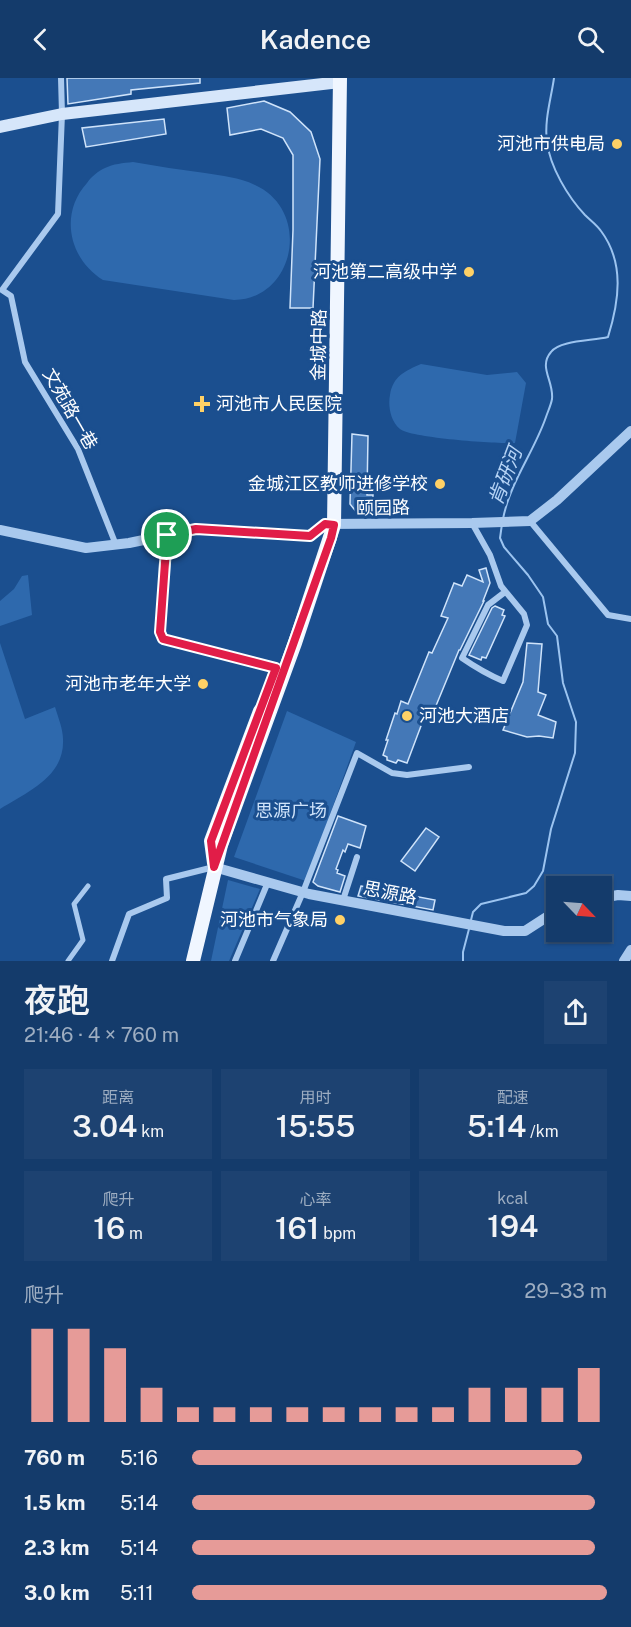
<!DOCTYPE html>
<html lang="zh">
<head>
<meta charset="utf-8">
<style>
	:root { --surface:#143b6b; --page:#1d4271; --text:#f1f3f6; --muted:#9dadc1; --line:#33557e; --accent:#e69b98 }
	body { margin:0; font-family:"Public Sans","Noto Sans SC",sans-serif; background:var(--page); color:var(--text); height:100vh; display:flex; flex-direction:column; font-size:22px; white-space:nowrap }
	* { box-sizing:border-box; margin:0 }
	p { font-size:20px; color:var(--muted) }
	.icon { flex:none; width:33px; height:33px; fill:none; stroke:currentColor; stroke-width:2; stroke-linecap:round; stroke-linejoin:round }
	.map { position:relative; height:883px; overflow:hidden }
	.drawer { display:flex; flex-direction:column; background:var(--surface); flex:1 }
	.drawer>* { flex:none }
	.needle { width:39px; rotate:115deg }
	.fabs { position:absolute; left:546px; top:798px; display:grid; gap:12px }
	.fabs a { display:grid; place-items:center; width:66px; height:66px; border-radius:0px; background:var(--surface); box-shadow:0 2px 4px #0004,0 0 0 2px var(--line); font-size:30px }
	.pin { position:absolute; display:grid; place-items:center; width:51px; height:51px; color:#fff; margin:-26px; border:3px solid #fff; border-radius:50%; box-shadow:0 2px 6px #0007 }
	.round { display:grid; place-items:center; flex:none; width:63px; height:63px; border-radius:0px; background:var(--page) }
	.overview { display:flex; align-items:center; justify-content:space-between; height:102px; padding:0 24px }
	h1 { font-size:33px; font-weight:600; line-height:45px }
	.metrics { display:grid; grid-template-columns:repeat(3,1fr); gap:9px; height:102px; padding:6px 24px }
	.metrics div { display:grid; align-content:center; border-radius:0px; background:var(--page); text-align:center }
	.metrics b { font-size:30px; font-weight:600 }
	.metrics small { font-size:16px; font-weight:400 }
	.metrics p { font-size:16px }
	.chart { height:168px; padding:12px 24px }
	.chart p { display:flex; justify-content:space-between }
	.chart svg { width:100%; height:108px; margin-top:6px; stroke:var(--accent); stroke-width:6 }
	ul { padding:0 24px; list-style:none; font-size:20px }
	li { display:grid; grid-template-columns:96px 72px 1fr; align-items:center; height:45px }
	li i { height:15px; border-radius:8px; background:var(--accent) }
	header { display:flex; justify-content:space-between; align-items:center; height:78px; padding:0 24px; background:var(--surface); font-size:27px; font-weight:600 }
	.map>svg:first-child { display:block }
	.green { fill:#2e69ad }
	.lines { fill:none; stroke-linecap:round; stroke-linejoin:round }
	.stream { stroke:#9cc4f0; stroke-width:2 }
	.building { fill:#4478b7; stroke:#cfe3fa; stroke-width:1.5 }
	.pedestrian { stroke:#a9c9ee; stroke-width:5 }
	.minor { stroke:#a9c9ee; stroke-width:6 }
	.tertiary { stroke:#a9c9ee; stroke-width:10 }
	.secondary { stroke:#d6e6fa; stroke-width:12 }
	.primary { stroke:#f0f6ff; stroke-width:14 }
	.route-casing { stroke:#fff; stroke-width:12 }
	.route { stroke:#e11d48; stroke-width:8 }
	.poi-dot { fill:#ffd166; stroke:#1b4f8f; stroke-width:2 }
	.labels { text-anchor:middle; stroke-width:6; stroke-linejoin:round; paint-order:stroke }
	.poi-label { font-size:18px; fill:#fff; stroke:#1b4f8f; text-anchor:end }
	.street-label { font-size:18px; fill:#fff; stroke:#1b4f8f }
	.park-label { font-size:18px; fill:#cfe3fa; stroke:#1b4f8f }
	.water-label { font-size:20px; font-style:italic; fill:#b5d3f5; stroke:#1b4f8f }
</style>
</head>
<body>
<header><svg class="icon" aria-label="back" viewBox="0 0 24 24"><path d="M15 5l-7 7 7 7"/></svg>Kadence<svg class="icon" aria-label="search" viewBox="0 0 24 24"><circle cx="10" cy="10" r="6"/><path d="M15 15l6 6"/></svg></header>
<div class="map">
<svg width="631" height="883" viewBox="0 0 631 883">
	<rect width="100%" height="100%" fill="#1b4f8f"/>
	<path class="green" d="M133,84C157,88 181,92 205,95C222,98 239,99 255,107C312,133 295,221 234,222L103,202C69,181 59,136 87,105C91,99 98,93 105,90C113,86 123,85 133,84Z
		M421,286L487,297L517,294L526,305L515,365C498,366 411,360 400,351C390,343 388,327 390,317C393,298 405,293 421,286Z
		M28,497L32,537L0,548V523L14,511L22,498Z
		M0,565L25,641L55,629C58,639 63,651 63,661C65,699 27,714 0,731Z
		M287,633L356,664L306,803L234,779Z
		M228,802L260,811L229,883H211Z"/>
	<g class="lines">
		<path class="stream" d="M503,441C510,404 534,374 546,339C548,333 551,327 552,321C554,303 538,289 551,274C560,262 593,263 608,259C619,224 625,185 601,153C597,147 590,142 585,137C568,119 550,89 547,64C544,43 551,21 554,0
			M471,842L473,834L481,826L526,815L534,808L543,793L551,751L575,675L576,644L563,605L557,558L548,546L543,519L528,497L504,469L500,460L502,446
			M463,883V874L469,851"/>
	</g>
	<path class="building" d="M67,0H200V5L131,12V16L68,26Z
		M264,23L290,34L311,54L320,81L313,230H290L293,152V77L283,60L261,51L230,57L227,30Z
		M164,41L166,56L86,69L82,50Z
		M352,356L368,358L367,417H373L372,438L358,436L350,426Z
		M486,490L490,505L483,523H484L460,572H459L433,635L427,632L407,685L398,682L396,685L387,682V679L383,677L388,662H386L395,635L397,636L401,623L408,626L429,574L432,575L448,540L441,538L454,505L462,508L467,497L483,504L479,492Z
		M495,528L504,532L502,537L505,538L486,580L482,579L481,582L469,577L492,530Z
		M527,565L542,566L538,614L546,617L538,637L556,644L553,660L539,658L527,659L503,652L523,604Z
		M338,738L366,748L360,770L348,766L345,774L343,772L336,791L338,792L337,795L345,798L340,814L318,808L313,804Z
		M426,750L439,759L415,793L401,783Z
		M361,808L435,822L433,832L358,818Z"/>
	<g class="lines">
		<path class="pedestrian" d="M68,883L83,862L74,826L88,808"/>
		<path class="minor" d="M61,0L62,36L58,136L2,212L11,218L25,284L78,371L116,467
			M530,443L608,537L631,541
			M472,445L490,477L501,508L524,536L527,547L503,603C489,597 475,589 462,580L488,527L505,514
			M167,457L160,554L163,561L276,590
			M343,822L357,779
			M112,883L129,836L167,820L166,801L214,789
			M235,883L268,804
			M273,883L303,814L357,675L392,695L407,697L469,689"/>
		<path class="tertiary" d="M0,452L86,470L129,465L197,451L310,458L325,446L472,445L530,443L557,422L631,353
			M214,789L309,816L504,853H525L556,833
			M602,820L618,817L631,818
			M624,883L631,872"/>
		<path class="secondary" d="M0,49L62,36L340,4"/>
		<path class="primary" d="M214,785L211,763L260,633
			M193,883L221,767L295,565L334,447L340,0"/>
	</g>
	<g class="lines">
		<defs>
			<path id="route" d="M325,446L334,447L331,460L214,789L211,763L276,590L163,561L160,554L167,457L196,451L310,458Z"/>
		</defs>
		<use href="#route" class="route-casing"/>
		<use href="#route" class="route"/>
	</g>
	<g class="poi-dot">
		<circle cx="617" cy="66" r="6"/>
		<circle cx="469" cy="194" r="6"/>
		<path d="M199 317h6v6h6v6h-6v6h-6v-6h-6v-6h6z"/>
		<circle cx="440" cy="406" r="6"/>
		<circle cx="203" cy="606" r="6"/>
		<circle cx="407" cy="638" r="6"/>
		<circle cx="340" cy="842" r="6"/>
	</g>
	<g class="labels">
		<g class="poi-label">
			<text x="605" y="72">河池市供电局</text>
			<text x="457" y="200">河池第二高级中学</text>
			<text x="216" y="332" text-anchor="start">河池市人民医院</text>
			<text x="428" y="412">金城江区教师进修学校</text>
			<text x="191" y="612">河池市老年大学</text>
			<text x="419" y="644" text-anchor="start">河池大酒店</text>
			<text x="328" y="848">河池市气象局</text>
		</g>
		<g class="street-label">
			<text transform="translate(319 267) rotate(-89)" y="6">金城中路</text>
			<text transform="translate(70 331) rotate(60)" y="6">文苑路一巷</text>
			<text transform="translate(383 430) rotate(-1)" y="6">颐园路</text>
			<text transform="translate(390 815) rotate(11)" y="6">思源路</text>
		</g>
		<g class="park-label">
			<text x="291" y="739">思源广场</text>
		</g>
		<g class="water-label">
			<text transform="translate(505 398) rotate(-69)" y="7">肯研河</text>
		</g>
	</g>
</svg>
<div class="fabs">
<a><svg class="needle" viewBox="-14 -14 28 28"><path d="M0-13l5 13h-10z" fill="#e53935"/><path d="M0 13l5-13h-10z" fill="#9dadc1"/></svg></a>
</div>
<div class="pin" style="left:167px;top:457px;background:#1e9e55"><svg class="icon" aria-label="arrive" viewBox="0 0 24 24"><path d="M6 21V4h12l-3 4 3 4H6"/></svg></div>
</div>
<section class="drawer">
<div class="overview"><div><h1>夜跑</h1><p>21:46 · 4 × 760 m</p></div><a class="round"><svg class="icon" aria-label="share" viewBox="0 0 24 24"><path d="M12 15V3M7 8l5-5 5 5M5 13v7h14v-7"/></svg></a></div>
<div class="metrics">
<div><p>距离</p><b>3.04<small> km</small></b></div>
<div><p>用时</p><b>15:55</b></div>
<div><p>配速</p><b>5:14<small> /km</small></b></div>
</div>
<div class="metrics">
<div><p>爬升</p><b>16<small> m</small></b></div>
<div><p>心率</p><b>161<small> bpm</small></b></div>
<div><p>kcal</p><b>194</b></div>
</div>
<div class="chart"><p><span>爬升</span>29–33 m</p>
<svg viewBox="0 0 160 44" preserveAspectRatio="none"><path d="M5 44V6M15 44V6M25 44V14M35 44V30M45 44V38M55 44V38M65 44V38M75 44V38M85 44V38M95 44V38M105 44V38M115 44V38M125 44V30M135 44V30M145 44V30M155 44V22"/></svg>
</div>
<ul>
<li><b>760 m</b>5:16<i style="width:94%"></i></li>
<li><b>1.5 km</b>5:14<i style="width:97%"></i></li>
<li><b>2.3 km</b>5:14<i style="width:97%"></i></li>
<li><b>3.0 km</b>5:11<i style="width:100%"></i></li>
</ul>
</section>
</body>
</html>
